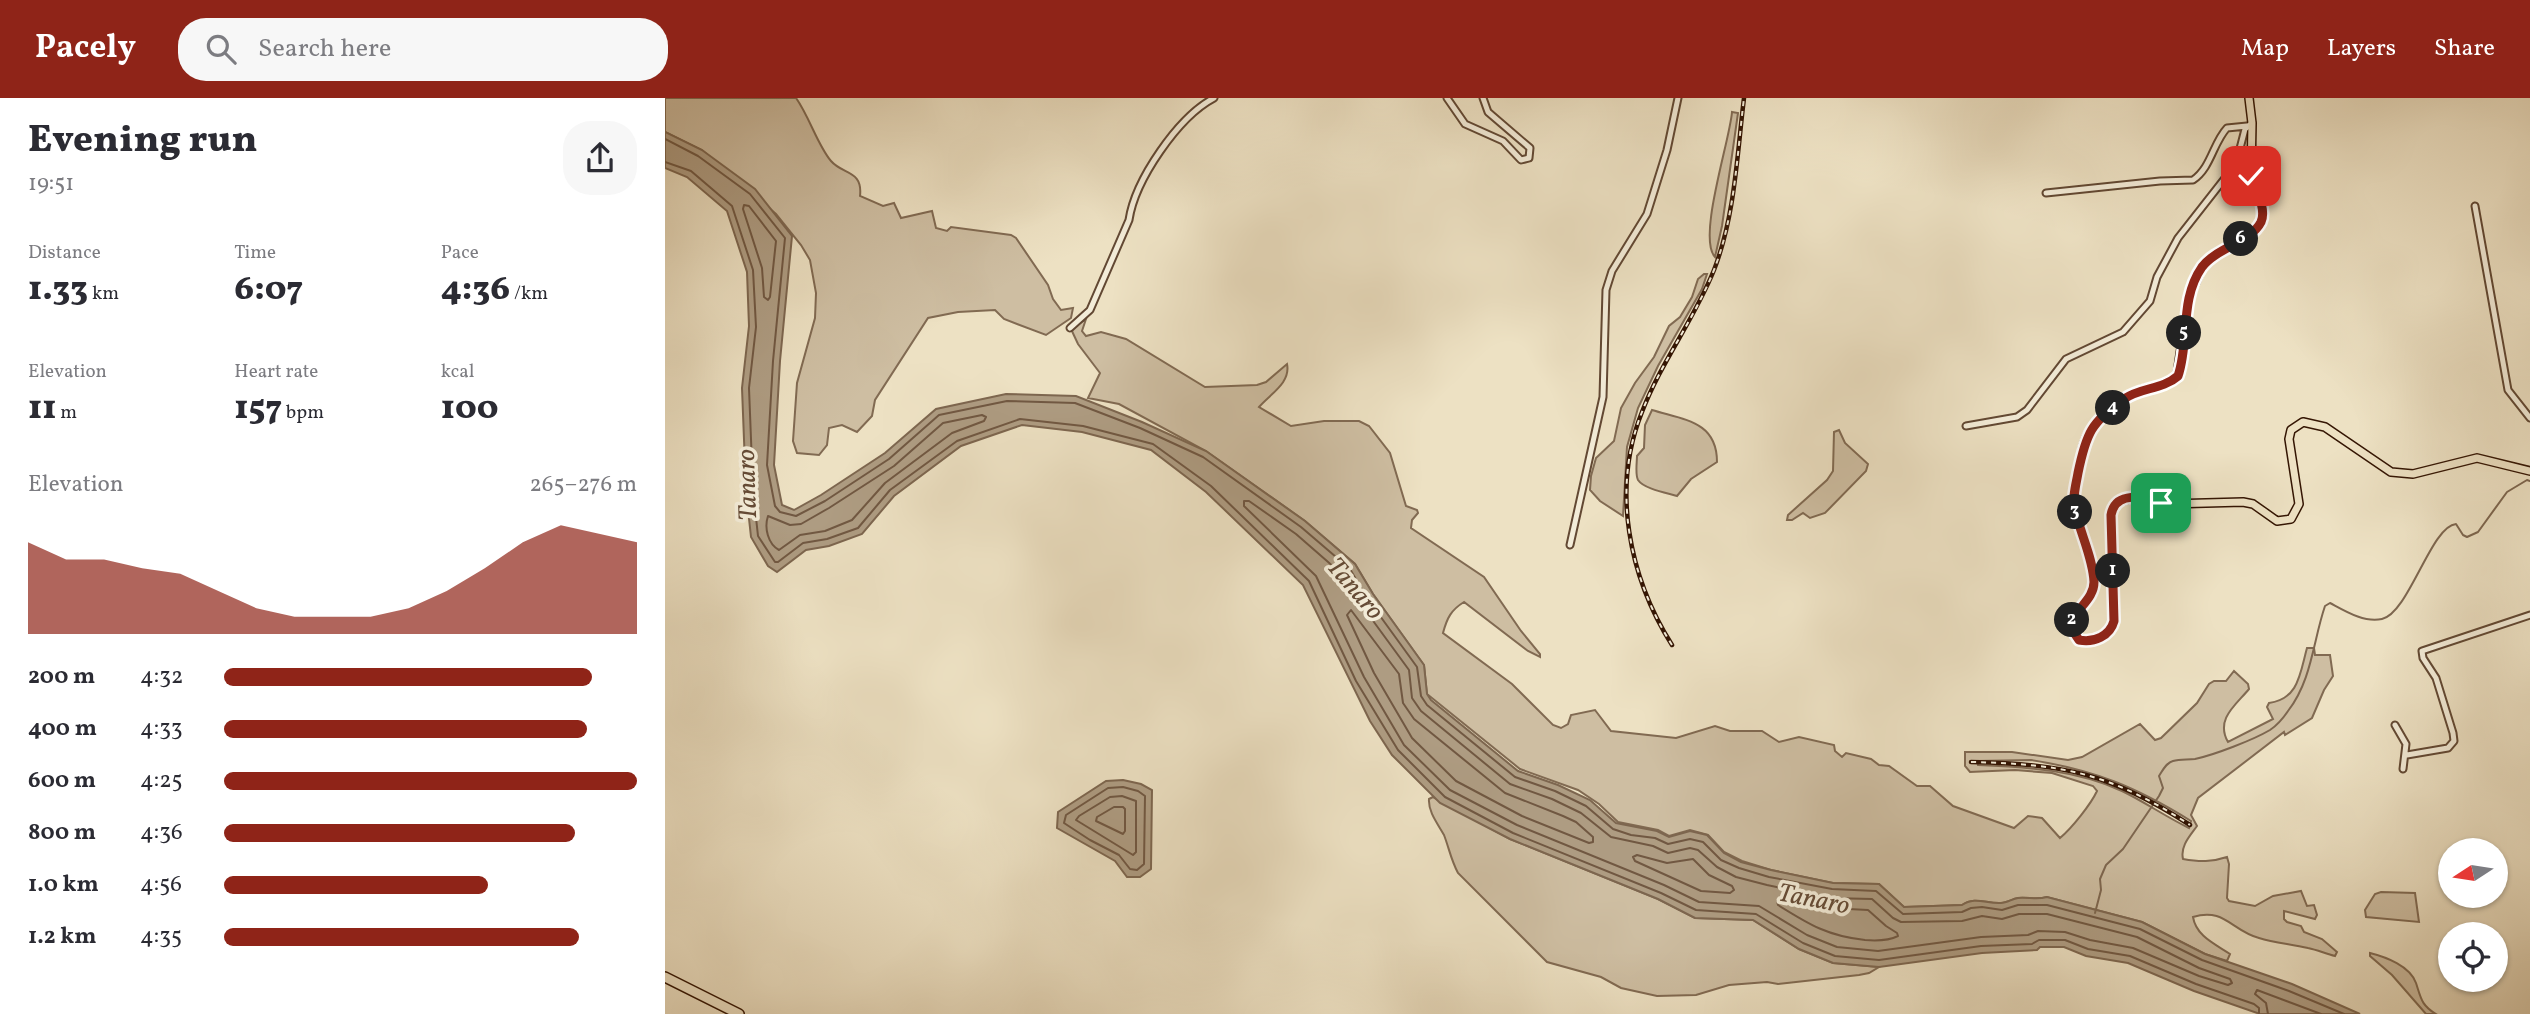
<!DOCTYPE html>
<html lang="en">
<head>
<meta charset="utf-8">
<style>
	:root { --surface:#fff; --page:#f7f7f7; --text:#2b2b33; --muted:#7c7c81; --accent:#8f2418 }
	body { margin:0; font-family:Vollkorn,serif; background:var(--page); color:var(--text); height:100vh; display:flex; flex-direction:column; font-size:26px; white-space:nowrap }
	* { box-sizing:border-box; margin:0 }
	p { font-size:23px; color:var(--muted) }
	.icon { flex:none; width:38px; height:38px; fill:none; stroke:currentColor; stroke-width:2; stroke-linecap:round; stroke-linejoin:round }
	.map { position:relative; flex:1; overflow:hidden }
	.panel { display:flex; flex-direction:column; background:var(--surface); width:665px }
	.panel>* { flex:none }
	.needle { width:46px; rotate:258deg }
	.fabs { position:absolute; left:1773px; top:740px; display:grid; gap:14px }
	.fabs a { display:grid; place-items:center; width:70px; height:70px; border-radius:50%; background:var(--surface); box-shadow:0 2px 5px #0004; font-size:35px }
	.pin { position:absolute; display:grid; place-items:center; width:60px; height:60px; color:#fff; margin:-30px; border-radius:14px; box-shadow:0 4px 10px #0006 }
	.km { position:absolute; width:35px; height:35px; margin:-18px; border-radius:50%; background:#222; color:#fff; font-size:19px; line-height:35px; text-align:center }
	.round { display:grid; place-items:center; flex:none; width:74px; height:74px; border-radius:28px; background:var(--page) }
	.head { display:flex; align-items:center; justify-content:space-between; height:119px; padding:0 28px }
	h1 { font-size:38px; font-weight:800; line-height:52px }
	.figures { display:grid; grid-template-columns:repeat(3,1fr); gap:10px; height:119px; padding:7px 28px }
	.figures div { display:grid; align-content:center }
	.figures b { font-size:35px; font-weight:800 }
	.figures small { font-size:19px; font-weight:400 }
	.figures p { font-size:19px }
	.chart { height:196px; padding:14px 28px }
	.chart p { display:flex; justify-content:space-between }
	.chart svg { width:100%; height:126px; margin-top:7px; fill:var(--accent); opacity:.7 }
	ul { padding:0 28px; list-style:none; font-size:23px }
	li { display:grid; grid-template-columns:112px 84px 1fr; align-items:center; height:52px }
	li i { height:18px; border-radius:9px; background:var(--accent) }
	header { display:flex; align-items:center; gap:42px; box-sizing:border-box; height:98px; padding:0 35px; background:var(--accent); color:#fff }
	header strong { font-size:33px }
	nav { display:flex; gap:38px; margin-inline-start:auto; font-size:24px }
	.search { width:490px; height:63px; background:var(--page); display:flex; align-items:center; gap:18px; box-sizing:border-box; padding:0 24px; border-radius:28px; color:var(--muted); font-size:26px }
	main { display:flex; flex:1; min-height:0 }
	.map>svg:first-child { display:block }
	.green { fill:#cebea2; stroke:#816a52; stroke-width:2; fill-rule:evenodd }
	.water { fill:#ae9c82; stroke:#7d664f; stroke-width:2 }
	.lines { fill:none; stroke-linecap:round; stroke-linejoin:round }
	.shore { stroke:#715842; stroke-width:2 }
	.stream { stroke:#7d664f; stroke-width:2 }
	.minor-casing { stroke:#624833; stroke-width:9 }
	.major-casing { stroke:#341503; stroke-width:10 }
	.highway-casing { stroke:#341503; stroke-width:12 }
	.minor { stroke:#f3ecd8; stroke-width:5 }
	.major { stroke:#ede1c3; stroke-width:7 }
	.highway { stroke:#ede1c3; stroke-width:9 }
	.rail-casing { stroke:#341503; stroke-width:4.5 }
	.rail { stroke:#f3ecd8; stroke-width:2; stroke-dasharray:5; stroke-linecap:butt }
	.route-casing { stroke:#fff; stroke-width:14 }
	.route { stroke:#8f2418; stroke-width:9 }
	.labels { text-anchor:middle; stroke-width:7; stroke-linejoin:round; paint-order:stroke }
	.water-label { font-size:26px; font-style:italic; fill:#654b36; stroke:#f3ecd8 }
</style>
</head>
<body>
<header>
<strong>Pacely</strong>
<div class="search"><svg class="icon" aria-label="search" viewBox="0 0 24 24"><circle cx="10" cy="10" r="6"/><path d="M15 15l6 6"/></svg>Search here</div>
<nav><a>Map</a><a>Layers</a><a>Share</a></nav>
</header>
<main>
<section class="panel">
<div class="head"><div><h1>Evening run</h1><p>19:51</p></div><a class="round"><svg class="icon" aria-label="share" viewBox="0 0 24 24"><path d="M12 15V3M7 8l5-5 5 5M5 13v7h14v-7"/></svg></a></div>
<div class="figures">
<div><p>Distance</p><b>1.33<small> km</small></b></div>
<div><p>Time</p><b>6:07</b></div>
<div><p>Pace</p><b>4:36<small> /km</small></b></div>
</div>
<div class="figures">
<div><p>Elevation</p><b>11<small> m</small></b></div>
<div><p>Heart rate</p><b>157<small> bpm</small></b></div>
<div><p>kcal</p><b>100</b></div>
</div>
<div class="chart"><p><span>Elevation</span>265–276 m</p>
<svg viewBox="0 0 160 44" preserveAspectRatio="none"><path d="M0 44V12L10 18L20 18L30 21L40 23L50 29L60 35L70 38L80 38L90 38L100 35L110 29L120 21L130 12L140 6L150 9L160 12V44z"/></svg>
</div>
<ul>
<li><b>200 m</b>4:32<i style="width:89%"></i></li>
<li><b>400 m</b>4:33<i style="width:88%"></i></li>
<li><b>600 m</b>4:25<i style="width:100%"></i></li>
<li><b>800 m</b>4:36<i style="width:85%"></i></li>
<li><b>1.0 km</b>4:56<i style="width:64%"></i></li>
<li><b>1.2 km</b>4:35<i style="width:86%"></i></li>
</ul>
</section>
<div class="map">
<svg width="1865" height="916" viewBox="0 0 1865 916">
	<rect width="100%" height="100%" fill="#ede1c3"/>
	<filter id="stains"><feTurbulence type="fractalNoise" baseFrequency=".00286" numOctaves="4"/><feColorMatrix values="0 0 0 0 .2 0 0 0 0 .09 0 0 0 0 .02 0 0 0 .5 -.17"/></filter>
	<radialGradient id="worn" r=".72"><stop offset=".6" stop-color="#630" stop-opacity="0"/><stop offset="1" stop-color="#630" stop-opacity=".3"/></radialGradient>
	<path class="green" d="M0,0H131C144,18 153,48 166,63C178,77 198,72 195,98L218,108L229,105L236,120L267,113L271,130L282,133L286,129L346,137L351,140L383,187L388,201L396,212L408,210L406,220L381,237L339,221L330,212L293,214L263,220L210,302L207,318L192,334L177,327L164,330L162,347L154,357L132,355L128,343L132,285L150,220L151,195L145,162L136,147L111,116L37,52L0,34Z
		M1067,14L1073,15L1057,128L1050,159C1032,140 1065,42 1067,14Z
		M1039,176H1042L1037,191L993,268L973,310L962,349L958,418L935,403L925,392L926,378L931,360L949,343L956,310L970,285L989,259L1004,228L1015,219L1027,199L1033,181Z
		M421,221L417,233L421,238L436,234L461,241L540,289L592,287L601,284L622,266C626,285 605,296 594,309L626,328L659,323H694L704,328L725,355L741,408L752,412L753,415L747,422L746,430L819,479L856,533L875,556V559L863,553L799,504C786,512 782,520 778,535L847,586L888,627L896,630L903,626L906,617L930,612L946,633L1011,640L1050,628L1065,633H1097L1114,644L1134,639L1169,647L1170,653L1177,659L1181,655L1206,661L1214,667L1224,668L1252,688H1265L1288,708L1349,730L1363,718L1377,720L1395,740C1407,730 1426,706 1432,693L1428,688L1387,675L1350,672L1305,674L1300,668V654H1347L1403,662L1417,659L1475,626L1490,642L1496,640L1532,605L1544,586L1549,583H1561L1569,573L1583,586L1584,591C1571,607 1550,621 1563,644L1608,621L1602,609L1604,605C1634,601 1635,575 1642,550H1649L1650,557H1665L1668,578L1659,592L1647,620L1620,637L1619,634L1533,700L1526,717L1532,728C1525,738 1515,748 1518,761C1535,764 1547,764 1562,759L1564,766L1562,800L1564,803L1590,808L1608,798L1636,793L1642,808L1649,807L1652,817L1650,821L1619,813V821L1622,824L1636,828L1639,834L1657,841L1672,854L1670,858C1661,856 1653,852 1643,850C1627,846 1610,845 1594,840C1567,833 1559,809 1528,819C1531,838 1550,846 1565,856L1562,863L1540,856L1477,824L1382,799C1372,802 1363,799 1353,800C1347,801 1342,805 1336,805C1322,806 1310,798 1297,807L1239,809L1214,786L1168,785L1106,772L1077,763L1059,754L1043,737L1025,732L1004,738L993,732L953,724L934,706L913,692L855,671L762,596L759,567L708,496L690,466L640,423L541,353L454,306L423,300L435,275L413,246L406,231ZM1366,662C1430,672 1471,689 1526,723L1524,730C1501,719 1480,704 1457,693C1411,672 1363,669 1313,667L1312,663Z
		M987,312C1019,322 1052,323 1052,364L1026,381L1012,398C1002,395 979,391 973,382C970,376 972,364 972,358L979,350L980,327Z
		M1174,332L1180,345L1203,366L1201,373L1160,415L1145,420L1138,415L1127,422H1122L1123,417L1162,382L1168,373L1169,334Z
		M768,699L845,741L993,801L1030,820L1088,822L1134,851L1168,865L1214,869L1204,875L1194,877L1113,886L1102,884L1064,887L1031,897L992,898L956,890L936,879L882,864L793,775C786,762 784,750 779,737C773,726 763,714 764,701Z
		M1716,794L1750,795L1754,824L1701,819L1700,812L1710,796Z
		M1705,855C1721,859 1745,868 1751,885C1756,900 1756,907 1771,916H1761L1727,877L1705,858Z"/>
	<path class="water" d="M0,34L37,52L90,91L127,138L115,263L109,367L117,407L129,412L156,397L220,355L271,311L341,296L411,298L477,324L541,353L640,423L690,466L708,496L759,567L762,596L766,602L853,673L893,687L925,702L951,725L992,733L1004,739L1025,733L1042,737L1059,755L1076,764L1106,772L1168,785L1214,786L1239,809L1297,807C1310,798 1321,806 1336,805C1342,805 1347,801 1353,800C1363,799 1372,802 1382,799L1477,824L1540,856L1627,886L1695,916H1595L1529,893L1463,865L1421,858L1399,849H1375L1372,852L1317,855L1214,869L1168,865L1134,851L1088,822L1030,820L993,801L845,741L775,705L727,657L705,623L638,487L541,394L486,352L417,334L357,327L296,348L229,398L197,436L164,448L141,452L112,474L103,468L86,439L81,393L77,290L84,228L82,174L62,113L22,79L0,70Z
		M458,682L476,686L487,692L486,771L475,779H462L450,763L392,730L393,714L441,683Z"/>
	<g class="lines">
		<path class="shore" d="M0,41L33,58L85,96L120,140L108,263L102,367L110,408L115,414L131,418L160,403L224,361L274,317L342,303L410,305L475,330L538,359L636,429L685,471L702,500L752,569L756,598L762,607L850,679L890,693L921,708L948,731L966,737L990,740L1003,746L1025,741L1038,744L1056,762L1074,770L1104,779L1167,791L1211,793L1238,816L1297,814L1306,810L1317,809L1337,812L1353,807H1382L1475,831L1537,862L1624,893L1679,916
			M0,64L26,73L67,108L88,172L91,229L84,290L88,392L93,438L110,464H113L138,445L162,441L193,430L225,392L292,343L355,321L418,328L488,346L546,388L644,483L691,583L733,652L780,699L848,735L996,795L1031,812L1091,816L1138,845L1170,858L1214,862L1316,848L1367,846L1374,842H1400L1423,851L1465,858L1531,886L1589,906L1594,910V916
			M79,107L84,108L111,143L105,199L103,202L99,199L97,170L78,111Z
			M317,317L321,319L319,323L287,335L220,385L187,422L160,433L135,437L114,452C103,446 99,430 103,418L125,427L136,426L164,410L229,368L278,325Z
			M579,403H584L631,436L678,477L695,505L744,572L747,600L756,613L845,686L887,701L916,715L946,739L988,748L1003,755L1025,750L1033,752L1052,769L1071,779L1102,787L1165,800L1207,801L1228,820L1236,824L1297,823L1317,818L1337,821L1354,816H1382L1472,839L1534,870L1565,881L1567,885L1563,887L1534,878L1468,850L1425,842L1400,834L1373,833L1363,837L1316,839L1213,853L1172,849L1142,837L1094,808L1034,804L999,787L852,727L785,692L739,647L699,579L651,478L579,408Z
			M686,512L734,576L738,605L749,621L840,695L898,718L911,724L928,739V744L924,745L857,718L791,683L747,640L709,575L682,517Z
			M458,689L473,693L480,698L479,766L472,772L465,771L454,757L425,742L399,725L401,717L443,690Z
			M457,698L471,703V754L468,757L411,722L414,718L445,699Z
			M449,709H458L460,711V733L458,736L431,723L432,719Z
			M972,757L1002,765L1028,761L1044,777L1067,788L1069,792L1065,795L1036,793L970,763L968,759Z
			M1116,801L1164,810L1203,812L1221,828L1232,835L1233,838C1223,843 1212,843 1200,842C1163,838 1145,827 1113,807L1112,803Z
			M1603,916L1601,905L1590,896L1592,892L1656,916"/>
		<path class="stream" d="M1430,815L1436,792L1435,781L1441,767L1458,751L1494,698L1498,690L1494,678C1498,672 1501,665 1508,663C1515,661 1523,662 1530,661C1549,657 1588,642 1605,632C1611,628 1619,619 1623,613C1647,582 1648,543 1660,508L1665,505C1680,513 1699,525 1717,521C1744,515 1766,428 1791,426L1798,437L1802,439L1813,434L1842,394L1862,382L1865,383"/>
		<defs>
			<path id="minor" d="M782,0L800,26L838,43L856,62L864,60L865,50L823,14L818,0
				M1381,95L1495,83L1528,82C1546,70 1548,45 1562,30L1582,28
				M1810,108L1843,292L1865,320
				M405,230L425,212L464,122C470,82 513,19 549,0
				M1301,328L1352,319L1362,312L1401,261L1458,234L1485,203L1492,179L1513,140L1571,66L1580,31L1587,25
				M905,447L938,299L941,192L947,173L982,116L1002,52L1013,0
				M1730,627L1741,646L1738,671
				M1742,657L1783,650L1789,643L1788,635L1771,580L1758,560L1757,553L1865,517"/>
			<path id="major" d="M1584,0L1587,25L1586,78L1598,116L1595,125L1588,133L1550,156L1537,170L1523,202L1512,278C1502,288 1491,288 1478,291C1459,297 1435,317 1424,334C1418,344 1416,357 1414,369C1412,381 1407,394 1408,406C1411,432 1428,457 1429,484C1429,502 1404,513 1407,530C1410,556 1444,539 1449,523L1445,417L1448,408L1452,405L1472,398L1504,406L1578,404L1588,406L1612,423L1626,421L1634,406L1624,341L1626,332L1638,324L1660,329L1726,374L1748,376L1812,360L1865,373"/>
			<path id="highway" d="M0,879L74,916"/>
		</defs>
		<use href="#minor" class="minor-casing"/>
		<use href="#major" class="major-casing"/>
		<use href="#highway" class="highway-casing"/>
		<use href="#minor" class="minor"/>
		<use href="#major" class="major"/>
		<use href="#highway" class="highway"/>
		<defs>
			<path id="rail" d="M1007,547C964,479 946,391 977,314C996,264 1029,222 1049,172C1070,118 1072,57 1079,0
				M1306,664C1399,666 1445,675 1525,727"/>
		</defs>
		<use href="#rail" class="rail-casing"/>
		<use href="#rail" class="rail"/>
	</g>
	<g class="lines">
		<defs>
			<path id="route" d="M1496,405C1479,398 1450,393 1446,417L1449,523C1445,538 1429,545 1414,542L1406,530C1407,512 1429,503 1429,484C1428,460 1415,435 1410,411C1407,399 1411,387 1413,375C1421,336 1426,324 1459,301C1476,289 1497,292 1513,278C1525,243 1514,202 1537,169C1551,150 1586,144 1596,124C1602,111 1590,90 1586,78"/>
		</defs>
		<use href="#route" class="route-casing"/>
		<use href="#route" class="route"/>
	</g>
	<g class="labels">
		<g class="water-label">
			<text transform="translate(81 387) rotate(-92)" y="9">Tanaro</text>
			<text transform="translate(691 490) rotate(49)" y="9">Tanaro</text>
			<text transform="translate(1149 800) rotate(11)" y="9">Tanaro</text>
		</g>
	</g>
	<rect width="100%" height="100%" filter="url(#stains)"/>
	<rect width="100%" height="100%" fill="url(#worn)"/>
</svg>
<div class="fabs">
<a><svg class="needle" viewBox="-14 -14 28 28"><path d="M0-13l5 13h-10z" fill="#e53935"/><path d="M0 13l5-13h-10z" fill="#7c7c81"/></svg></a>
<a><svg class="icon" aria-label="locate" viewBox="0 0 24 24"><circle cx="12" cy="12" r="6"/><path d="M12 2v4M12 18v4M2 12h4M18 12h4"/></svg></a>
</div>
<div class="pin" style="left:1496px;top:405px;background:#1e9e55"><svg class="icon" aria-label="arrive" viewBox="0 0 24 24"><path d="M6 21V4h12l-3 4 3 4H6"/></svg></div>
<div class="pin" style="left:1586px;top:78px;background:#d93025"><svg class="icon" aria-label="check" viewBox="0 0 24 24"><path d="M5 12l5 5 9-10"/></svg></div>
<b class="km" style="left:1448px;top:473px">1</b>
<b class="km" style="left:1407px;top:522px">2</b>
<b class="km" style="left:1410px;top:414px">3</b>
<b class="km" style="left:1448px;top:310px">4</b>
<b class="km" style="left:1519px;top:235px">5</b>
<b class="km" style="left:1576px;top:141px">6</b>
</div>
</main>
</body>
</html>
